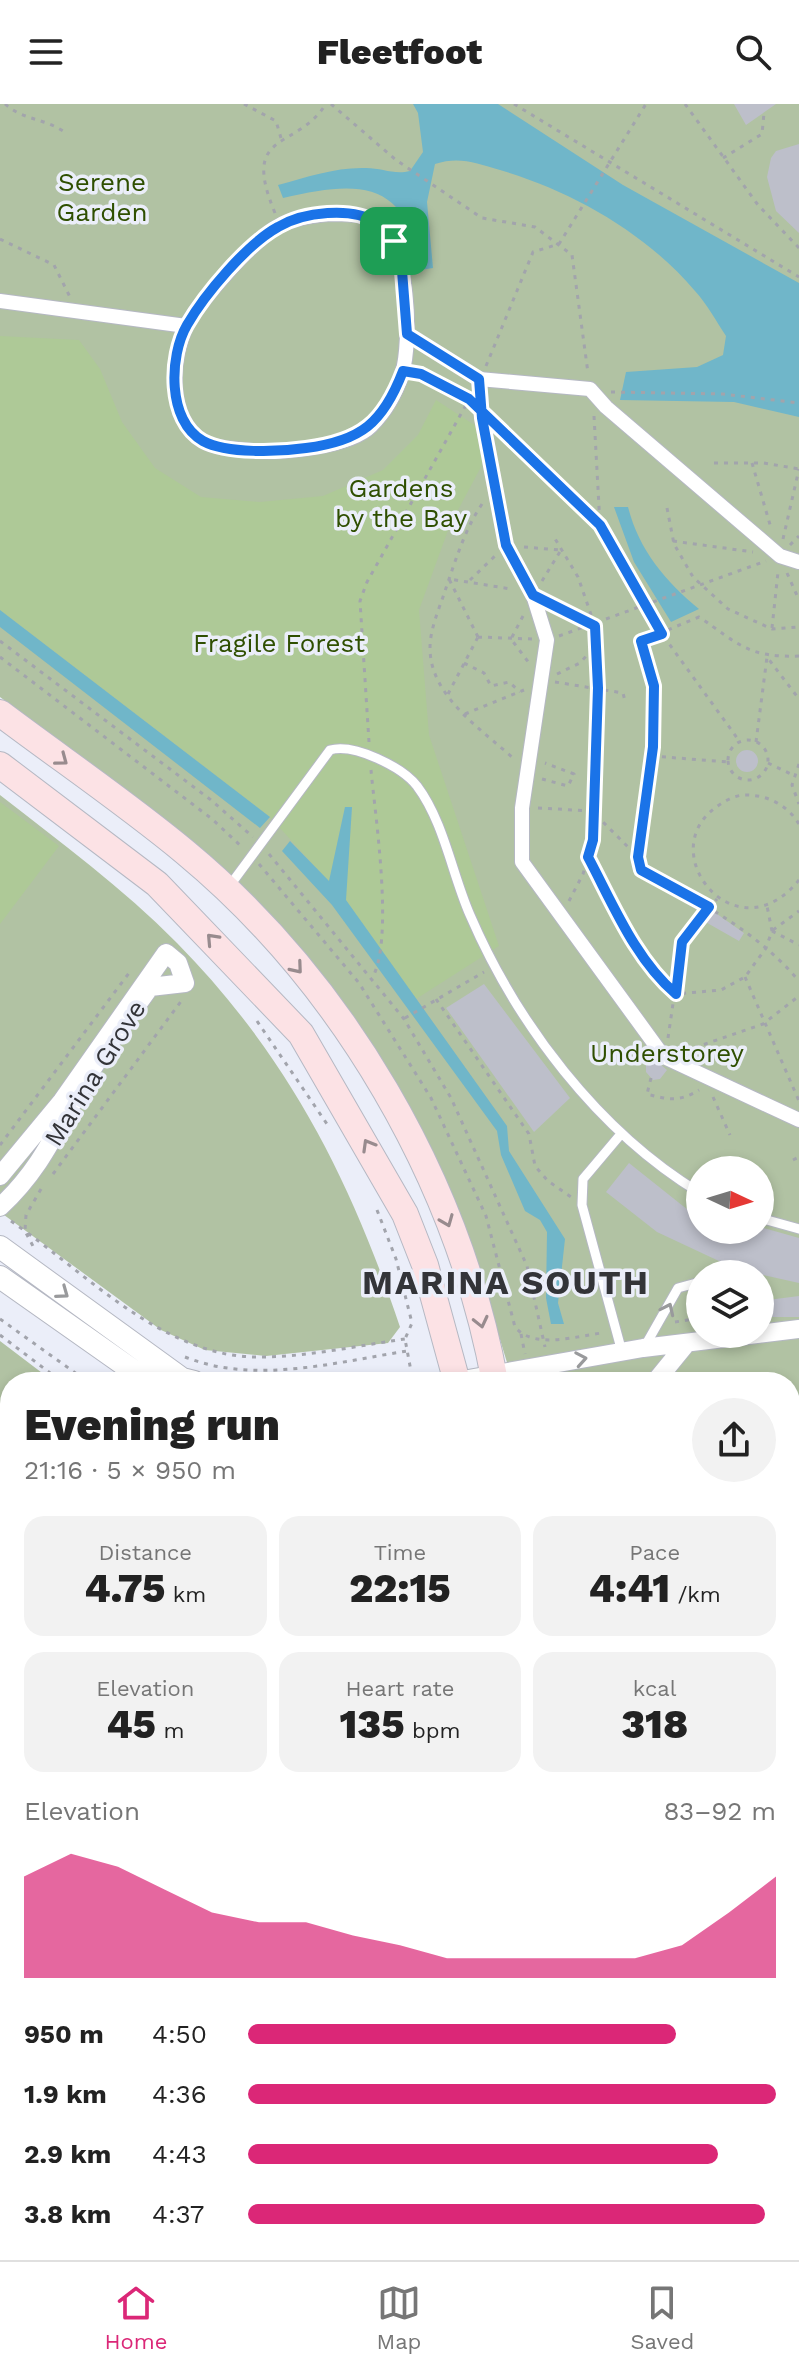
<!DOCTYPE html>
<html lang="en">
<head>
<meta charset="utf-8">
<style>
	:root { --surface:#fff; --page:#f2f2f2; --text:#222; --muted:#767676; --line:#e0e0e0; --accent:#db2777 }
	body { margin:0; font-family:"Work Sans",sans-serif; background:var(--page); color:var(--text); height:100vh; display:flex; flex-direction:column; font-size:30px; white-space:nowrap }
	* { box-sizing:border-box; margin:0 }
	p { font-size:26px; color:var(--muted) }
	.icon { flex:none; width:44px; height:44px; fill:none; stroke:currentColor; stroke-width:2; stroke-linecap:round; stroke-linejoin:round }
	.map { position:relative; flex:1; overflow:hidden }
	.panel { position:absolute; left:0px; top:1268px; width:800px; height:888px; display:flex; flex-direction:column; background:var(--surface); border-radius:32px 32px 0 0; box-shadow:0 4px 12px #0003 }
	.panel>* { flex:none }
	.needle { width:52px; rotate:94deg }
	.fabs { position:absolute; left:686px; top:1052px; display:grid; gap:16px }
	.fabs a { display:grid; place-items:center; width:88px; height:88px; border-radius:50%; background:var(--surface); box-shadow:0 4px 12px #0003; font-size:40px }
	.pin { position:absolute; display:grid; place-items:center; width:68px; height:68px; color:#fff; margin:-34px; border-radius:16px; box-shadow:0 4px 12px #0006 }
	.round { display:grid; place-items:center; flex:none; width:84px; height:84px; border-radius:42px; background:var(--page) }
	.overview { display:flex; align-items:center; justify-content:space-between; height:136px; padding:0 24px }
	h1 { font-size:44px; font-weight:800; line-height:60px }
	.metrics { display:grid; grid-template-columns:repeat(3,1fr); gap:12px; height:136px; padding:8px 24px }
	.metrics div { display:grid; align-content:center; border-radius:20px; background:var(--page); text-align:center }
	.metrics b { font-size:40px; font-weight:800 }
	.metrics small { font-size:22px; font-weight:400 }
	.metrics p { font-size:22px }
	.chart { height:224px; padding:16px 24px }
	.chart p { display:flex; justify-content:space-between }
	.chart svg { width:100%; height:144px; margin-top:8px; fill:var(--accent); opacity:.7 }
	ul { padding:0 24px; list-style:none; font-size:26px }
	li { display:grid; grid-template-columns:128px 96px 1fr; align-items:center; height:60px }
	li i { height:20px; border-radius:10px; background:var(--accent) }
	header { display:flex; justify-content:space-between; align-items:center; height:104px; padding:0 24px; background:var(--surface); font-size:36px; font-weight:800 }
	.menu { display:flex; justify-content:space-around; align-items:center; height:112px; border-top:2px solid var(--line); background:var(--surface); font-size:22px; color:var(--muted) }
	.menu a { display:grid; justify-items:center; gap:4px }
	.menu .selected { color:var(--accent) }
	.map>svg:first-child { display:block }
	.green { fill:#b1c2a3; fill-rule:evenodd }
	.forest { fill:#aec997 }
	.water { fill:#70b6c9 }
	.building { fill:#bdbfca }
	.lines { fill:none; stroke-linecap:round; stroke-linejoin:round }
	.service-casing { stroke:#b5b8c3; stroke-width:11 }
	.pedestrian-casing { stroke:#b5b8c3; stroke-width:16 }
	.minor-casing { stroke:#b5b8c3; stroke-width:20 }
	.tertiary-casing { stroke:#b5b8c3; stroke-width:24 }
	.secondary-casing { stroke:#b5b8c3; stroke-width:28 }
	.path { stroke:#a2a4ac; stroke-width:3; stroke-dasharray:4 6; stroke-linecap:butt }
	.service { stroke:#fff; stroke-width:9 }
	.pedestrian { stroke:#fff; stroke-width:14 }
	.minor { stroke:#fff; stroke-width:18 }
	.tertiary { stroke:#fff; stroke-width:22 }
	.secondary { stroke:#fce2e5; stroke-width:26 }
	.oneway { stroke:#988b8e }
	.oneway2 { stroke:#999a9c }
	.route-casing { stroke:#fff; stroke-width:16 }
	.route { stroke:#1a73e8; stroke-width:10 }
	.labels { text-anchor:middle; stroke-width:7; stroke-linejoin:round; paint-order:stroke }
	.park-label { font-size:26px; fill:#2f4f01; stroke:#ebeef9 }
	.street-label { font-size:26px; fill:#333438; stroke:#ebeef9 }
	.district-label { font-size:34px; font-weight:bold; letter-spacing:2px; fill:#333438; stroke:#ebeef9 }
</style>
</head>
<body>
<header><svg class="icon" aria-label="menu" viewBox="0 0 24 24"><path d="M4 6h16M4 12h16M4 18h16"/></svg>Fleetfoot<svg class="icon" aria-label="search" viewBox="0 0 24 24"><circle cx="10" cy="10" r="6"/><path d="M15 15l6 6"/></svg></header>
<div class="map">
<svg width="799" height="2156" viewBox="0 0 799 2156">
	<rect width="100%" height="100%" fill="#ebeef9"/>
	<path class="green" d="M0,0H799V2156H547L532,2146H790V1278H513L476,1157L342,901L116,680L0,593ZM700,1066H760V1126H700ZM700,1170H760V1230H700Z
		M0,691C60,738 123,784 177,839C288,952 350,1074 400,1223L388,1239L266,1252L205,1246L161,1226L0,1108Z
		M0,1237L54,1278H10V1667L0,1659Z
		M0,1753L10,1760V2146H169L162,2156H21L0,2137Z
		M291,2146H525L519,2156H285Z"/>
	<path class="forest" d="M0,232L79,236L100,265L122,318L155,364L201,393L260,398L323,392L383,366L418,331L436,296L479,324L482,361L450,421L419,506L429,631L499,842L416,895L345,796L352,704L345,703L329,778L270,713L0,506Z
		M0,698L59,742L0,820Z"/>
	<path class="water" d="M413,0H498L623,81L799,179V313L734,298L620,296L626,268L697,263L723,251L726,232C716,217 707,200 695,187C646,129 572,87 500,66C476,59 459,52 435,60L427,98L433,164L420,166C408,75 359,76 283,94L278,81C307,73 336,63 366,64C382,64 394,71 410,67L423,48L418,9Z
		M614,403H628C639,446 665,477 699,505L671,518L634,458Z
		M0,506L270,713L260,724L0,523Z
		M345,703H352L346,796L507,1022L509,1047L565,1135L558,1199L564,1220H551L546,1194L547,1128L540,1116L525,1107L501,1051L497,1027L332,801L282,747L290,737L329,777Z
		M790,1727L799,1730V1800L790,1791Z"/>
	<path class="building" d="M734,0H776L746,21Z
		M799,40V129L776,107L767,73L771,54L776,47Z
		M736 657a11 11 0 1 1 22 0a11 11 0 1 1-22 0Z
		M710,805L744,829L739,837L702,816Z
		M484,880L570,994L534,1028L446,904Z
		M653,954L667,966L660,975L653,976L646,968V961Z
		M629,1059L688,1106L693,1094L700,1096V1126H760V1123L799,1134V1179L736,1165L657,1128L606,1088Z
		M799,1192V1213H760V1197Z"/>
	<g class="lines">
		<defs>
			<path id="service" d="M228,784L330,646C354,639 402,663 417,682C444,718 452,770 470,811C517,920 598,1027 700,1089
				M621,1030L583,1075L582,1101L622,1248
				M760,1114L799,1125
				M760,1189L763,1190
				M645,1242L678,1184L700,1178
				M790,1310L799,1297
				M0,1706L10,1714"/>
			<path id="pedestrian" d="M332,110C348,111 365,109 378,119C409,141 412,236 402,270C396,289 385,308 371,322C350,343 283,349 255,347C239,345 214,345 201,336C168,313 171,259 185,225C197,199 254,135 279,122C295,113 314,111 332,110Z
				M0,197L186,222
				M407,230L479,275L590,285L606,303L780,452L799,458
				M479,275L482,314L506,441L533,491L547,536L522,704V758L664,953L799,1016"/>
			<path id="minor" d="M0,1072L62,997L166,849L178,859L185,879L150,883C128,914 105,943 86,975C57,1024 43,1063 0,1103
				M457,1277L643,1244L799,1225
				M655,1278L686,1240
				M790,1472L799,1466"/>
			<path id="tertiary" d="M0,1143L182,1275L194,1278
				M0,1173L149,1278"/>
			<path id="secondary" d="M0,609C61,655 126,699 185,748C343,879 458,1076 495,1278
				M0,661L157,780L301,930L405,1110L425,1161L457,1278
				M213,2156L220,2146
				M252,2156L259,2146"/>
		</defs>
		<use href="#service" class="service-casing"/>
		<use href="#pedestrian" class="pedestrian-casing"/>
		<use href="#minor" class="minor-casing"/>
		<use href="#tertiary" class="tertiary-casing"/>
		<use href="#secondary" class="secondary-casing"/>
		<path class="path" d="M5,0C23,16 43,14 63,27
			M244,0L276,17L281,34
			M331,0L396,56L482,114L535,123L572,151L588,269
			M514,0L799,173
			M685,0L758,101L799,144
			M723,54L762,30L764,9
			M275,109C240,25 295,48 326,0
			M0,135L54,161L70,193
			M486,262L533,148L559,140L646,0
			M415,269L466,293
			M611,288L723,290L799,299
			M594,312L600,421
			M499,322L600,421L662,530L740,638
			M714,359H764L799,365
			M752,359L771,424
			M482,400C465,425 456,455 446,484C440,503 430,524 430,544C430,592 481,625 513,654
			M667,404L674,440L693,473L728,505L772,525L799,523
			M783,435L799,365
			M673,437L753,448
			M790,441L799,432
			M524,443L560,446
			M787,469L799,496
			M470,476L496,451
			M542,477L561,446
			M552,500L595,522L578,473L554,433
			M523,512L511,535L529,559
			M772,524L778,468
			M559,532L766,457
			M478,533L532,535
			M478,533L449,475L511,485
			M0,537L211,696L253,733
			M799,552C748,554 739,540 699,513L641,537L654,582L653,643L638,753L641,766C698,797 757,827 799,877
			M0,553L212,715L242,743
			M464,559L484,569L491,582L509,578L520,588
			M557,570L580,559L595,542
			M555,578L623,589L625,597
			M448,590L478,533
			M465,610L524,586
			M728 656a20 20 0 1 1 40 0a20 20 0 1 1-40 0Z
			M369,638L360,497L367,478L466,301
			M756,638L767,553L799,595
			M652,652L728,658
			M768,659L793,671
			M799,660L792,681L799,700
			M371,666C375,711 395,840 371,876
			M542,675L568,682L574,670L545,659
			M538,704L592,707L638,753
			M799,720C788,702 770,692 748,691C736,690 724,697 715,704C653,750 737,853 799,776
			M269,750L404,915L451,994L527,1162L545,1243
			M588,753C613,800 635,855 676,890L721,886L745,873L766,844L772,827L767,802
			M259,760L359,879L431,994L486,1112L515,1223C534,1246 576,1232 602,1229
			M569,797L583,770L593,736L598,584L595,522
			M773,826L799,807
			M772,827L799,841
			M745,873L799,997
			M436,895L529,1030L535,1062L548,1077L571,1093
			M405,914L484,868
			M257,917L327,1020
			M668,934L682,838L717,795
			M685,947L763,920L799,892
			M651,974L647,990C669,996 679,998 699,986
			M713,993L730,1031
			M0,1041L129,869
			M793,1056L799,1053
			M53,1070L182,896
			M41,1085L26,1111L25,1127C92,1176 165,1250 253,1253C303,1254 355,1242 405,1235
			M377,1106L396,1155L412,1219L405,1235L413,1278
			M11,1117L25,1127L34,1144
			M0,1215L88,1278
			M675,1218L700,1214
			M521,1230L525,1250
			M0,1231L62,1278
			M185,1253C255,1281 336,1258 407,1247
			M790,1602L799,1599
			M790,1845L799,1851
			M790,1991L799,1999
			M795,2098L799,2093
			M623,2146L629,2156
			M176,2156L181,2146"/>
		<use href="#service" class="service"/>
		<use href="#pedestrian" class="pedestrian"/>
		<use href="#minor" class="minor"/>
		<use href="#tertiary" class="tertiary"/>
		<use href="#secondary" class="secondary"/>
	</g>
	<defs><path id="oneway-chevron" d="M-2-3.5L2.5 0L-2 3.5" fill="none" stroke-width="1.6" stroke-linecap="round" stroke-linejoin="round" transform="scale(2)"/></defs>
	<g class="oneway">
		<use href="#oneway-chevron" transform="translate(62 656) rotate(37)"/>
		<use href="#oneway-chevron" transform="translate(212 835) rotate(-133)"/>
		<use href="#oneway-chevron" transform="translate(297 864) rotate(50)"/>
		<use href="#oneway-chevron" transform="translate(368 1041) rotate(-120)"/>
		<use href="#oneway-chevron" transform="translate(447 1117) rotate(68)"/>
		<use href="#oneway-chevron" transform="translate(481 1218) rotate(77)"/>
	</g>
	<g class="oneway2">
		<use href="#oneway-chevron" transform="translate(63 1189) rotate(36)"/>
		<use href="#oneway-chevron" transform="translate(668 1205) rotate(-65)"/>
		<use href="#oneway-chevron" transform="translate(581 1255) rotate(-10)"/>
	</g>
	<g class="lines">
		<defs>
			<path id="route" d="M394,137L402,167L407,230L479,275L482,314L506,441L533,491L595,522L598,584L593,736L588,753C613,800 635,855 676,890L682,838L709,803L641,766L638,753L653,643L654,582L641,537L662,530L600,421L469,295L421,270L403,267C383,319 361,337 306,344C279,348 227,350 203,337C167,317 169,252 187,221C205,190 247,140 278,123C303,108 352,102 377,119C384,123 389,131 394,137"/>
		</defs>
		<use href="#route" class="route-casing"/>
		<use href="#route" class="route"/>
	</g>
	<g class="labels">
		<g class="park-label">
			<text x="102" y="87">Serene<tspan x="102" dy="30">Garden</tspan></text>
			<text x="401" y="393">Gardens<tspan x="401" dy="30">by the Bay</tspan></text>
			<text x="279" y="548">Fragile Forest</text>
			<text x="667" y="958">Understorey</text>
		</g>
		<g class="street-label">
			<text transform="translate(95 969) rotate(-58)" y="9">Marina Grove</text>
		</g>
		<g class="district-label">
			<text x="506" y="1190">MARINA SOUTH</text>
		</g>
	</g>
</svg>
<div class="fabs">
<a><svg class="needle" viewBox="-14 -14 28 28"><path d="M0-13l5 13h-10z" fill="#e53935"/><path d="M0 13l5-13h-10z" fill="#767676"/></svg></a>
<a><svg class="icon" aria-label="layers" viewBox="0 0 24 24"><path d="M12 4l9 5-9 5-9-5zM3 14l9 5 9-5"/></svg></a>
</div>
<div class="pin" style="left:394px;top:137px;background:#1e9e55"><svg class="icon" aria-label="arrive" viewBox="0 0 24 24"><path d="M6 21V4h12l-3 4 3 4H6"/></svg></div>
<section class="panel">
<div class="overview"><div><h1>Evening run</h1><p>21:16 · 5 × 950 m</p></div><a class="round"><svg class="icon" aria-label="share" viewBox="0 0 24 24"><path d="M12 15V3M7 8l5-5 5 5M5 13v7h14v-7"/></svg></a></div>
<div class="metrics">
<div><p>Distance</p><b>4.75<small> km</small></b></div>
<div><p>Time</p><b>22:15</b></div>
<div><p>Pace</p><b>4:41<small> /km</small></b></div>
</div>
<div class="metrics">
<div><p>Elevation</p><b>45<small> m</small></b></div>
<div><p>Heart rate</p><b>135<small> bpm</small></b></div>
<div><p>kcal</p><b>318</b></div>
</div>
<div class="chart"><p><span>Elevation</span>83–92 m</p>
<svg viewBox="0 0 160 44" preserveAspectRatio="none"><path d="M0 44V13L10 6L20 10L30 17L40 24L50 27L60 27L70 31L80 34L90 38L100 38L110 38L120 38L130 38L140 34L150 24L160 13V44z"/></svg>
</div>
<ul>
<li><b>950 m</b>4:50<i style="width:81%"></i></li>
<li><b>1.9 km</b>4:36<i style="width:100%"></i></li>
<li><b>2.9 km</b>4:43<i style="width:89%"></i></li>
<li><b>3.8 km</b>4:37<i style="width:98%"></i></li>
</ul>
</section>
</div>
<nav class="menu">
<a class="selected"><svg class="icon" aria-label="home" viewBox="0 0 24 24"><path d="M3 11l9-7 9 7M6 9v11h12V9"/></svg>Home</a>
<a><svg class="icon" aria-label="map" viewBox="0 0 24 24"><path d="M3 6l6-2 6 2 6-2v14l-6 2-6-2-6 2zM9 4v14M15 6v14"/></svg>Map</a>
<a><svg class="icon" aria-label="saved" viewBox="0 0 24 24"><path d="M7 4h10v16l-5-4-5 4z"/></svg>Saved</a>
</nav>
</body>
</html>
